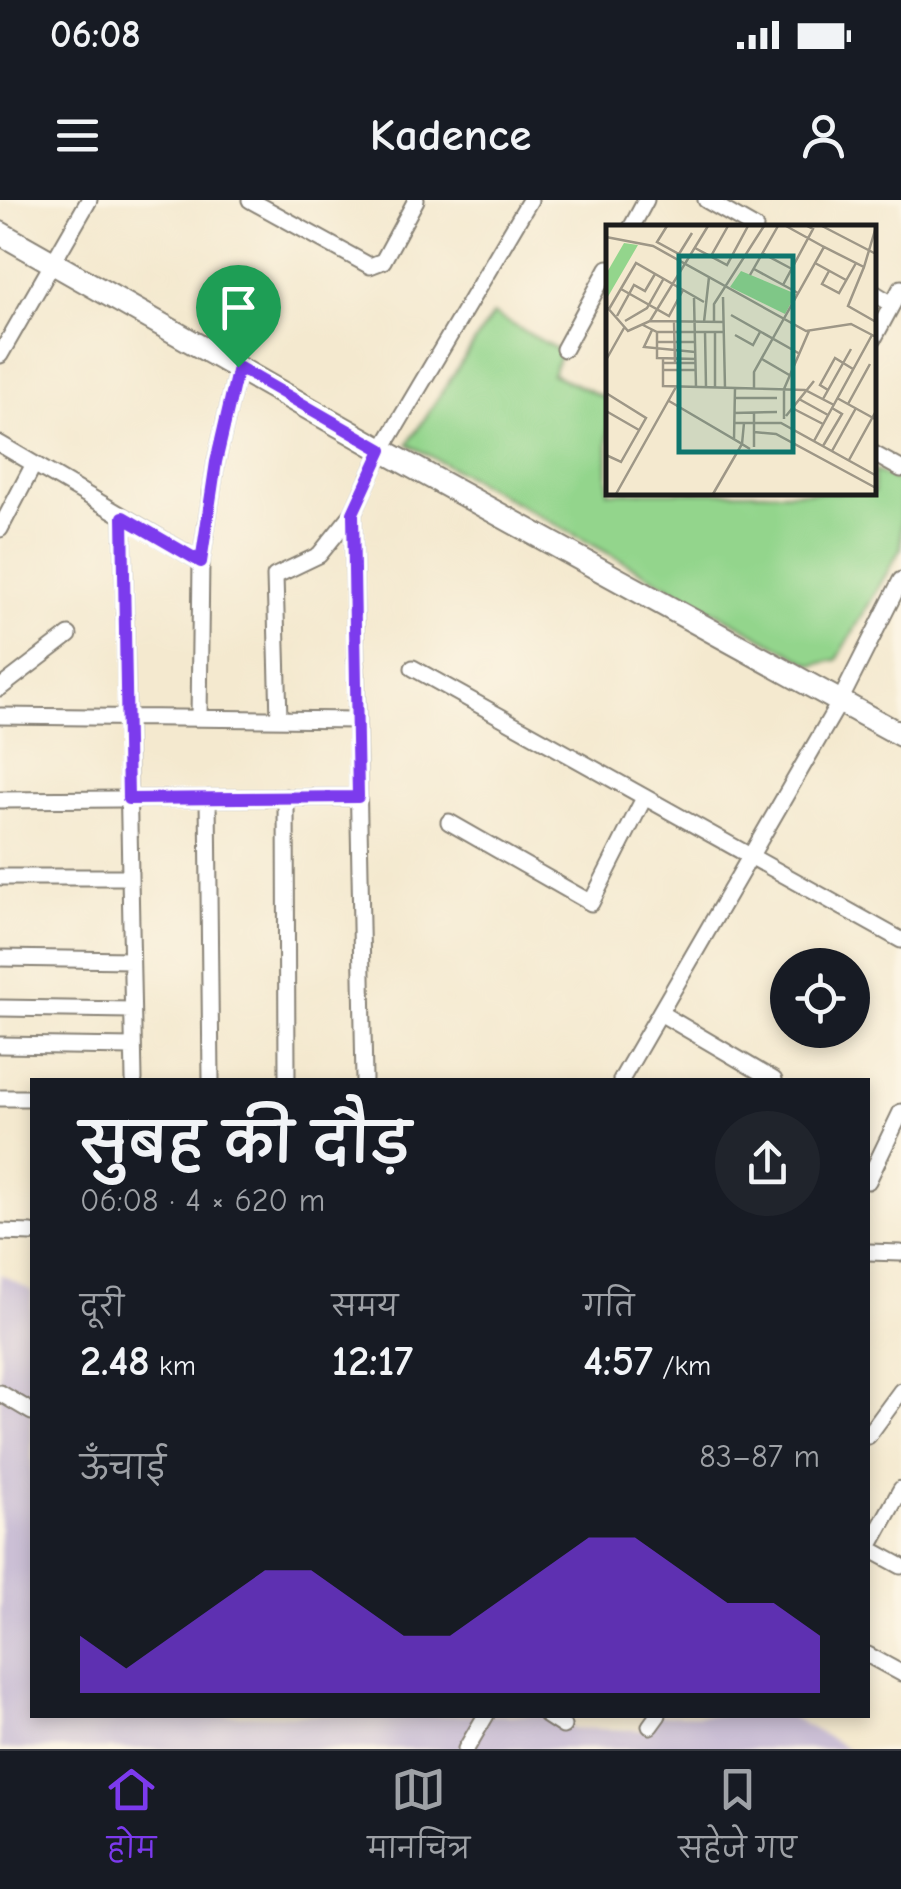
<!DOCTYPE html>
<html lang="hi">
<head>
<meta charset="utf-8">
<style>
	:root { --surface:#171b24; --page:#20242c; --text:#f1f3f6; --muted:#9ea1a6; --line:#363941; --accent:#7c3aed }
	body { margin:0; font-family:"Comic Neue","Playpen Sans Deva",sans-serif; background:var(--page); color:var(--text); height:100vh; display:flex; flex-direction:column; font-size:38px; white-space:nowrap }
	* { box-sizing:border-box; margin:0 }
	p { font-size:32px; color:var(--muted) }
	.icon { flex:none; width:55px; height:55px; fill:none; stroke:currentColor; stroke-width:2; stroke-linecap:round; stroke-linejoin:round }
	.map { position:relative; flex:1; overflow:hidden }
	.panel { position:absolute; left:30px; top:878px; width:840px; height:640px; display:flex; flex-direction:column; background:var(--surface); border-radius:0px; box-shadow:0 5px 15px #0003 }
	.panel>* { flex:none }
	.tools { position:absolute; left:770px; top:748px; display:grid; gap:20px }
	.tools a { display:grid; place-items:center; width:100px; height:100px; border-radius:50%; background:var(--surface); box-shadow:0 5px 15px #0003; font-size:50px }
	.pin { position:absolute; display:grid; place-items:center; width:85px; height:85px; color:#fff; margin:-102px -42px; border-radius:50% 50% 50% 0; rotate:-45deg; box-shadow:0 0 10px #0007 }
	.pin .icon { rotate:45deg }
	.round { display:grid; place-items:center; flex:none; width:105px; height:105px; border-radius:52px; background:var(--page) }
	.summary { display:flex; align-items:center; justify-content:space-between; height:170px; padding:0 50px }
	h1 { font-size:55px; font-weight:600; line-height:75px }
	.figures { display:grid; grid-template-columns:repeat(3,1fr); gap:15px; height:170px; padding:10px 50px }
	.figures div { display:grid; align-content:center }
	.figures b { font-size:42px; font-weight:600 }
	.figures small { font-size:28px; font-weight:400 }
	.figures p { font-size:28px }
	.chart { height:280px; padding:20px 50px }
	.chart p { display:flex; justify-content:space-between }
	.chart svg { width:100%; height:180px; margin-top:10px; fill:var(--accent); opacity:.7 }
	.status { display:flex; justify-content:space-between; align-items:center; height:70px; padding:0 50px; background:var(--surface); direction:ltr }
	.status svg { height:28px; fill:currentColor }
	header { display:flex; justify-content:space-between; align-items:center; height:130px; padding:0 50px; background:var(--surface); font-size:45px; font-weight:600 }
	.tabs { display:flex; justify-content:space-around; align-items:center; height:140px; border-top:2px solid var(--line); background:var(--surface); font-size:28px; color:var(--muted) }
	.tabs a { display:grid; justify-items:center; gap:5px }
	.tabs .on { color:var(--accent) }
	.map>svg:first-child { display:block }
	.industrial { fill:#cbbfd5 }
	.green { fill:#93d58c; stroke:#587854; stroke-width:2.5 }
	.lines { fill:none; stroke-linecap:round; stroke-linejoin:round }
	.street-casing { stroke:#888276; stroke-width:19 }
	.secondary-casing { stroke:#888276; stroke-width:26 }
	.street { stroke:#fff; stroke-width:15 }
	.secondary { stroke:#fff; stroke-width:22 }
	.route-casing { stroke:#fff; stroke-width:20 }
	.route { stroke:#7c3aed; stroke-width:12 }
	.inset-road { fill:none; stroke:#9e9787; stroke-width:2.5 }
	.view { fill:#0f766e; fill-opacity:0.15; stroke:#0f766e; stroke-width:5 }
	.inset-edge { fill:none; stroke:#1c1c1c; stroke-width:5 }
</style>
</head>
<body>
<div class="status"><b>06:08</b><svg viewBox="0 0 49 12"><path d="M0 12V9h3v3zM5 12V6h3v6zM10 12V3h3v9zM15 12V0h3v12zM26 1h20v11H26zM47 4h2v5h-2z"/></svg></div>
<header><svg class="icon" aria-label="menu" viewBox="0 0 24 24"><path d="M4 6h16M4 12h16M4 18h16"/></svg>Kadence<svg class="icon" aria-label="person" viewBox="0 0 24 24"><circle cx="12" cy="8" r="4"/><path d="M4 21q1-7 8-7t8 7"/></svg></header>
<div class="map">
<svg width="901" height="1549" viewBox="0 0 901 1549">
	<rect width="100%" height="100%" fill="#fcf5e5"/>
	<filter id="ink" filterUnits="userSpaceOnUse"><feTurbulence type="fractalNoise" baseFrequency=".01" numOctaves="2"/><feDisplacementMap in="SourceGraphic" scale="20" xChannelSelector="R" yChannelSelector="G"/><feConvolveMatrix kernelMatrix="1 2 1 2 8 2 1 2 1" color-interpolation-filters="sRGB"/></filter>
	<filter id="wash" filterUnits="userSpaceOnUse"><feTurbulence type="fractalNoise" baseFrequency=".0048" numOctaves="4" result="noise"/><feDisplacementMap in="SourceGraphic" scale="40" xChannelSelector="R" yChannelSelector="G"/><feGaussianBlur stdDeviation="2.25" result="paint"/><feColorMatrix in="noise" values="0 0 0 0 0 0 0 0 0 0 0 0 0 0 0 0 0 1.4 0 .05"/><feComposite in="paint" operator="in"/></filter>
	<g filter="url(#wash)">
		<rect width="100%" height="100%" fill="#f4e9cf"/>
		<path class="industrial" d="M0,1074L32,1091V1515H550L573,1528L643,1530L652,1515H788L849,1549H0Z"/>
		<path class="green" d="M493,114L562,152L552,174L608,199V292H874V270L901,283V348L837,460L813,465L408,244Z"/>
	</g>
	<g filter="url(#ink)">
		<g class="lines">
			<defs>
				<path id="street" d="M250,0L370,66L383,61L416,0
					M706,0L755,28
					M631,28L646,0
					M874,93L892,104
					M874,138L901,88
					M564,149L608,68
					M0,155L89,0
					M0,244L201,362
					M874,254L901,269
					M353,313L364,880
					M123,317L134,880
					M0,329L34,264
					M413,468L901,740
					M0,488L69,435
					M0,516L357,520
					M199,517L201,362L216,262L238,167
					M279,519L275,376L319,355L353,313L382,250L530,0
					M286,597L287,880
					M208,598L211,880
					M0,600L358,597
					M449,622L591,703L644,598
					M0,677H130
					M0,758L131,760
					M0,808L132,810
					M660,813L774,880
					M0,845L133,847
					M621,880L839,503L901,380
					M0,898H32
					M868,981L901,912
					M0,1032L32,1033
					M868,1052L901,1053
					M0,1193L32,1212
					M868,1236L901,1191
					M868,1348L901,1366
					M868,1349L901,1289
					M868,1455L901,1473
					M546,1515L563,1526
					M650,1526L658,1515
					M466,1549L486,1515"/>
				<path id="secondary" d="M0,33L382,250L901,535"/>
			</defs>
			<use href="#street" class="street-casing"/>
			<use href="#secondary" class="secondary-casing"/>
			<use href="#street" class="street"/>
			<use href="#secondary" class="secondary"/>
		</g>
	</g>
	<g class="lines" filter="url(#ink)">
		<defs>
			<path id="route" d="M238,167L382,250L353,313L358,597L128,599L123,317L201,362L216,262Z"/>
		</defs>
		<use href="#route" class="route-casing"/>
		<use href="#route" class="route"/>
	</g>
	<g transform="translate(606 25)">
		<rect width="270" height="270" fill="#f4e9cf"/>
		<path d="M18,18L32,20L0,75V49ZM135,46L190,69L179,89L124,62Z" fill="#93d58c"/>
		<path class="inset-road" d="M61,1L51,17L73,29L86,8M180,1L218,22M216,1L270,29M0,12L47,21L200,106L245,99L270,112M89,23L121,40L142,1M156,28L186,44M105,31L122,1M209,38L240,55M258,42L242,81L270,97M148,44L192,68M223,46L216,59L233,68L250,38M144,50L172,1M177,60L207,4L201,1M15,64L63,91L77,65M117,72L119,163M88,73L90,162M0,81L22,106L44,96L102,1M3,84L30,38L98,77M125,90L194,129M11,91L28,60L39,66L49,49M19,96L41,83L58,53M44,96L118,97M68,97L69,138M98,97L103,52M108,97V79L158,1M37,100L51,107H118M46,105L38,122L89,127M51,107V133L90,134M99,107L100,162M109,107V163M129,110L147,120L154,107M51,117H89M57,133V161L199,165L228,180M156,134L185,151M0,135L18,103M57,138H90M57,145H90M148,163V147L218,22L258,42L270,2M222,165L214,160L229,133L247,144M0,168L40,193L15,237L0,230M128,173H171M231,173L269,194M193,174L222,190M217,174L245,124M63,176L136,219L107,269M242,179L264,139M186,183L217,199M0,186L33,205M128,188L171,187M180,191L208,156M178,194V164L203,106M128,198H175L269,250M138,198L136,219L144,224M148,207L170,209L270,263M128,214L129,163M208,216L266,110M217,221L236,189L226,183M148,222V187M226,226L250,183M243,235L270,186M10,269L70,162"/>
		<path class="view" d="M73,31H187V227H73Z"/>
		<rect width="270" height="270" class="inset-edge"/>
	</g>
</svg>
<div class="tools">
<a><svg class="icon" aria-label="locate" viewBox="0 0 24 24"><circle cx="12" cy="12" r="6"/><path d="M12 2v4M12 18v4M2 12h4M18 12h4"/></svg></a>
</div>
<div class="pin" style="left:238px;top:167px;background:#1e9e55"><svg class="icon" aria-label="arrive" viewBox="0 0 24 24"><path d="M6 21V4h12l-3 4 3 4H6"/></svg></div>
<section class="panel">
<div class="summary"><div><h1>सुबह की दौड़</h1><p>06:08 · 4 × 620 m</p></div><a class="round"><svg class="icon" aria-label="share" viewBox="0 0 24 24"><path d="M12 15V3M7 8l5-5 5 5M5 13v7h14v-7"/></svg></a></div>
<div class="figures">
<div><p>दूरी</p><b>2.48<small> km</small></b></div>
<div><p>समय</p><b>12:17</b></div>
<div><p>गति</p><b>4:57<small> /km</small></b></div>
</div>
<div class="chart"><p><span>ऊँचाई</span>83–87 m</p>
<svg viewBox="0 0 160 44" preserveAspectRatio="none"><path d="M0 44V30L10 38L20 30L30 22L40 14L50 14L60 22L70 30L80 30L90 22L100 14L110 6L120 6L130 14L140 22L150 22L160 30V44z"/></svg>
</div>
</section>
</div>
<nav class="tabs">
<a class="on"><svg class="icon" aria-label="home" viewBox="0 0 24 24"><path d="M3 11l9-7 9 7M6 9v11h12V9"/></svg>होम</a>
<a><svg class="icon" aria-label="map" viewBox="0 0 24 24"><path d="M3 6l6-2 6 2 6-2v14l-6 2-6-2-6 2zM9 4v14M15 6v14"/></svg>मानचित्र</a>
<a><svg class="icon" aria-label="saved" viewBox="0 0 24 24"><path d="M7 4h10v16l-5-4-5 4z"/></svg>सहेजे गए</a>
</nav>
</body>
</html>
